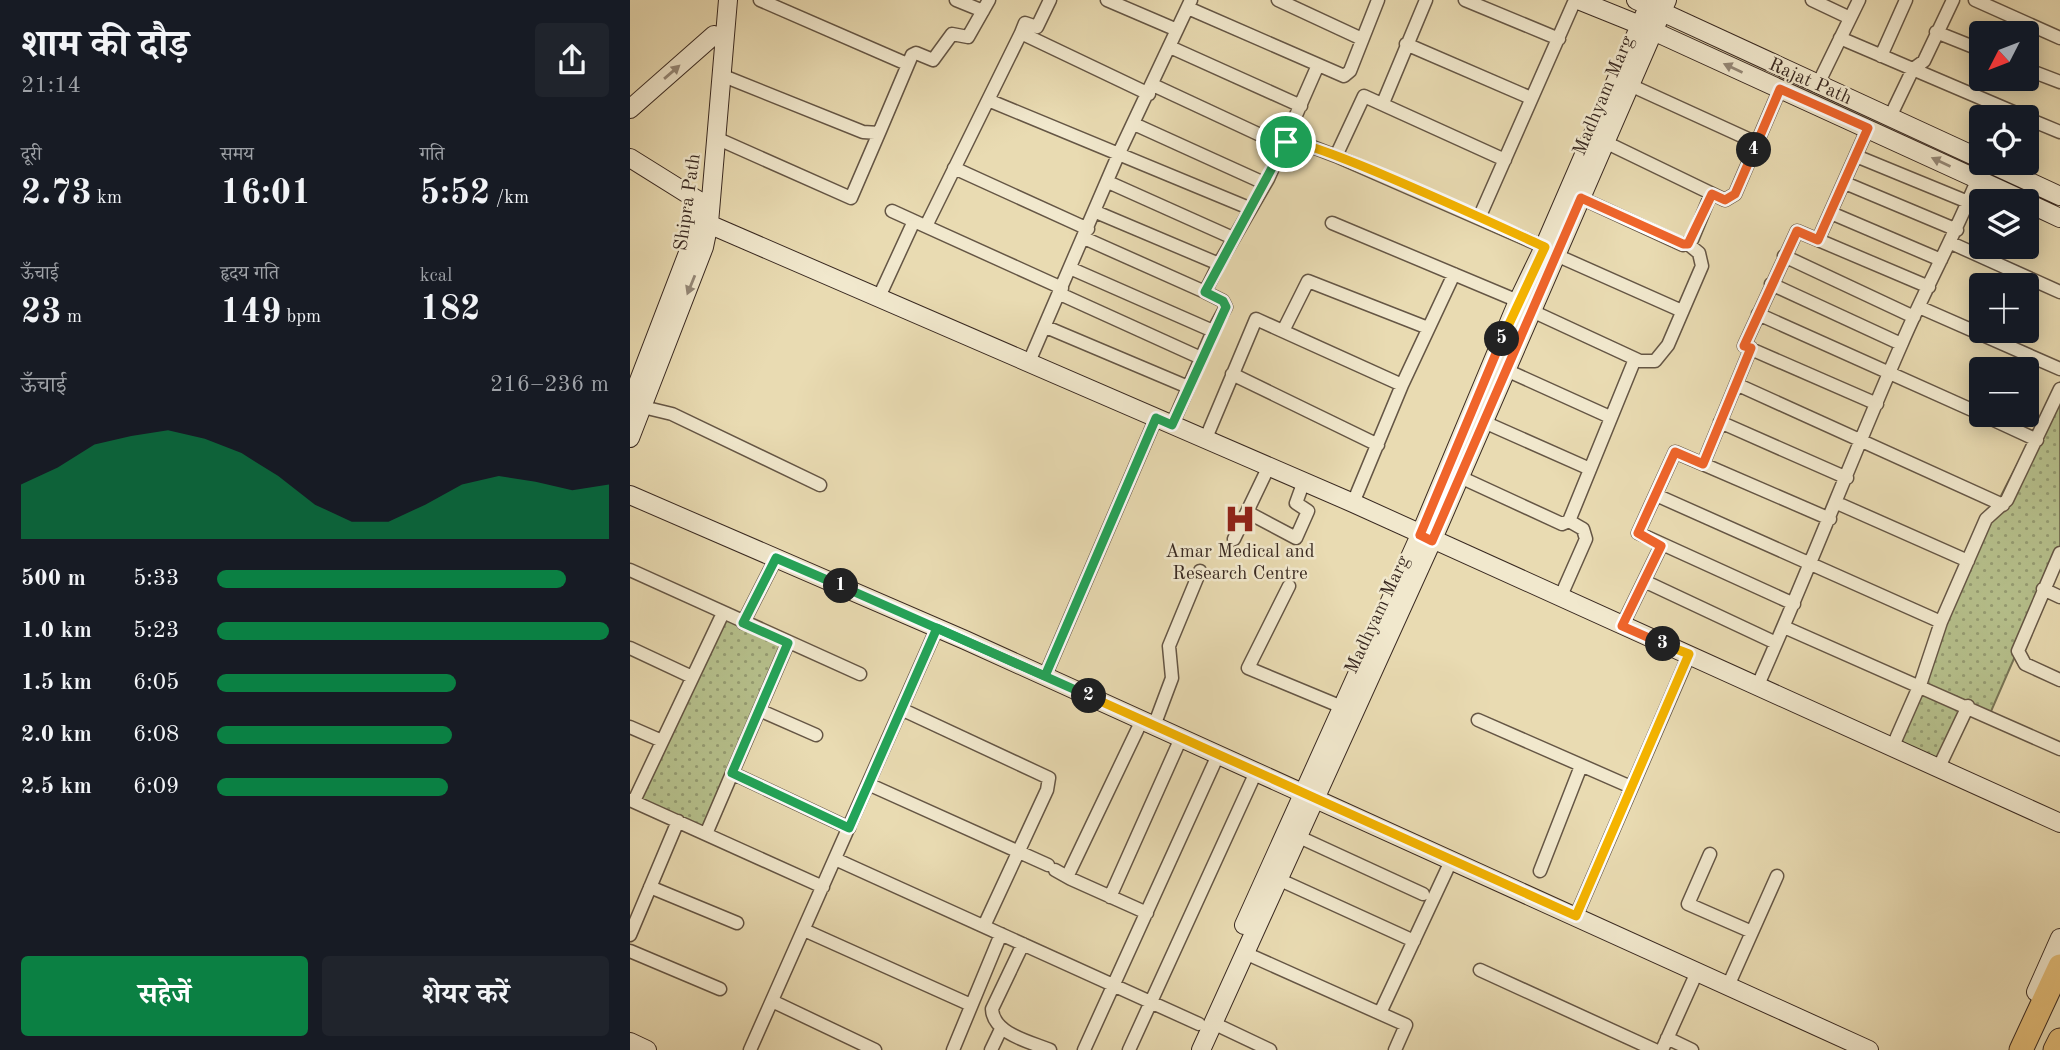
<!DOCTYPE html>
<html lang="hi">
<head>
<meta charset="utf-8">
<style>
	:root { --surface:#171b24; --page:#20242c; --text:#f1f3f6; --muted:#9ea1a6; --accent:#0b8043 }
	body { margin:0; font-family:"Old Standard TT","Noto Serif Devanagari",serif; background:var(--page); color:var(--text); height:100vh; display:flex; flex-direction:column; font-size:26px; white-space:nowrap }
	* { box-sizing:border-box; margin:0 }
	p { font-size:23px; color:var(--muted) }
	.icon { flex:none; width:38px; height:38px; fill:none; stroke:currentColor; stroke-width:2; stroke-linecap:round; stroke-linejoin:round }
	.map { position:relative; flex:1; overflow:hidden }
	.drawer { display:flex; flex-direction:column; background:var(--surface); width:630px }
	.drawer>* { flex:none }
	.needle { width:46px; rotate:228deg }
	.controls { position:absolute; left:1339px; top:21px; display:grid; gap:14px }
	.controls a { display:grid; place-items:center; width:70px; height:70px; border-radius:7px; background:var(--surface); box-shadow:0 4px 18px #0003; font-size:35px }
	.pin { position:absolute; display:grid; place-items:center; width:60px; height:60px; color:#fff; margin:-30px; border:4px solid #fff; border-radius:50%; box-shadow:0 2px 7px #0007 }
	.km { position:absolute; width:35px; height:35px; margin:-18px; border-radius:50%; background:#222; color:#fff; font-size:19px; line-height:35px; text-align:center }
	.round { display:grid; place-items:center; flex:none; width:74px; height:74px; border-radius:7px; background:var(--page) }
	.overview { display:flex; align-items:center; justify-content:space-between; height:119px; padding:0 21px }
	h1 { font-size:38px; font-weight:700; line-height:52px }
	.stats { display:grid; grid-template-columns:repeat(3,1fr); gap:10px; height:119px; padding:7px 21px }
	.stats div { display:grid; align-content:center }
	.stats b { font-size:35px; font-weight:700 }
	.stats small { font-size:19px; font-weight:400 }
	.stats p { font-size:19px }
	.chart { height:196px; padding:14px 21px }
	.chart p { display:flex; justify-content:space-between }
	.chart svg { width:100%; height:126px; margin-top:7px; fill:var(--accent); opacity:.7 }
	.button { display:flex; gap:14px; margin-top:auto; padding:14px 21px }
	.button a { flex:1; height:80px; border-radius:7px; background:var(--accent); color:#fff; font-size:28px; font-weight:700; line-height:80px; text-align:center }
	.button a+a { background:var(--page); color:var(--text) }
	ul { padding:0 21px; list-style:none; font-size:23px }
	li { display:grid; grid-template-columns:112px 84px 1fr; align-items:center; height:52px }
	li i { height:18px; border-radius:9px; background:var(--accent) }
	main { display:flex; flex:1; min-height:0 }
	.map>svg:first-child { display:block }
	.park { fill:url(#park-dots); stroke:#787456; stroke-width:2 }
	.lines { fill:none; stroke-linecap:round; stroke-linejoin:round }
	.street-casing { stroke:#655645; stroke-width:15 }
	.secondary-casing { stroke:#392921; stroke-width:20 }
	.highway-casing { stroke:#392921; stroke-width:25 }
	.street { stroke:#f1e8cd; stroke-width:12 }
	.secondary { stroke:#f1e8cd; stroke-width:18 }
	.highway { stroke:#e4be79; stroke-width:23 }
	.oneway { fill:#958877 }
	.split-1-casing { stroke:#fff; stroke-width:14 }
	.split-2-casing { stroke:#fff; stroke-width:14 }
	.split-3-casing { stroke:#fff; stroke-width:14 }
	.split-4-casing { stroke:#fff; stroke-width:14 }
	.split-5-casing { stroke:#fff; stroke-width:14 }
	.split-6-casing { stroke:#fff; stroke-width:14 }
	.split-1 { stroke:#22a559; stroke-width:9 }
	.split-2 { stroke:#22a559; stroke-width:9 }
	.split-3 { stroke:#f5b400; stroke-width:9 }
	.split-4 { stroke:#f0652b; stroke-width:9 }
	.split-5 { stroke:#f0652b; stroke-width:9 }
	.split-6 { stroke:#f5b400; stroke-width:9 }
	.labels { text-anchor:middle; stroke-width:5; stroke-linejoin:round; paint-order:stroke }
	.street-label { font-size:19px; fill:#392921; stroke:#f1e8cd }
	.poi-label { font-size:19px; fill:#392921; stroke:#f1e8cd }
</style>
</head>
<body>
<main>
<section class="drawer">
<div class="overview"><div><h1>शाम की दौड़</h1><p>21:14</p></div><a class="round"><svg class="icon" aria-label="share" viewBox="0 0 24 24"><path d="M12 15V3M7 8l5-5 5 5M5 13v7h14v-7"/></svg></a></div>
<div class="stats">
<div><p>दूरी</p><b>2.73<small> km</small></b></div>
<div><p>समय</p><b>16:01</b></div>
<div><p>गति</p><b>5:52<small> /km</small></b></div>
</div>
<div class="stats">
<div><p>ऊँचाई</p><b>23<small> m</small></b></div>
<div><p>हृदय गति</p><b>149<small> bpm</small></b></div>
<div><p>kcal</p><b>182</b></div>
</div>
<div class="chart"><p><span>ऊँचाई</span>216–236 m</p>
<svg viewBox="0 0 160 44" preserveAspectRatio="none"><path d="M0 44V25L10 19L20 11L30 8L40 6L50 9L60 14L70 22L80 32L90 38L100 38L110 32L120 25L130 22L140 24L150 27L160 25V44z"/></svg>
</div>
<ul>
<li><b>500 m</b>5:33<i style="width:89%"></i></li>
<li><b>1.0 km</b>5:23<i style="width:100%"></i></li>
<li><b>1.5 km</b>6:05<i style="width:61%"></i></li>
<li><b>2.0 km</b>6:08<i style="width:60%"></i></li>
<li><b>2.5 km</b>6:09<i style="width:59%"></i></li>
</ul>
<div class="button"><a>सहेजें</a><a>शेयर करें</a></div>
</section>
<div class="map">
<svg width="1430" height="1050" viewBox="0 0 1430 1050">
	<defs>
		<pattern id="park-dots" width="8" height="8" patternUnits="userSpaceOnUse" patternTransform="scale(1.75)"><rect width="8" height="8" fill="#b6c08c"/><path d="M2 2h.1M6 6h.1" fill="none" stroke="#959c72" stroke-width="1.8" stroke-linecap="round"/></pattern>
	</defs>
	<rect width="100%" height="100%" fill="#e9dbb2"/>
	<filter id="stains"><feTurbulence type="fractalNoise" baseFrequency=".00286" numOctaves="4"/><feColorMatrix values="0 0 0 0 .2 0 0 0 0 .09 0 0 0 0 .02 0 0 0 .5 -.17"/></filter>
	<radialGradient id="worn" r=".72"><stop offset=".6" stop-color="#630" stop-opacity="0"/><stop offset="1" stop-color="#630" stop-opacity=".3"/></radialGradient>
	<path class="park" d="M1430,382V553L1359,716L1339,707L1309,767L1262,748C1295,666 1328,586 1366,506C1386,464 1410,425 1430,382Z
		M93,613L158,643L76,834L4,801Z"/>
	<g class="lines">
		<defs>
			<path id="street" d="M130,0L277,64
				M326,0L353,11
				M477,0L547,30
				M648,0L732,39
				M835,0L929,39
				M1182,0L1220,18
				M1345,0L1430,38
				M558,8L714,76L720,71L748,0
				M1306,32L1351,50
				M391,33L395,23L407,27L420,0
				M1210,38L1395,117
				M776,44L901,98
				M540,47L671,106
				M1251,56L1276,0
				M1396,69L1430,82
				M91,75L233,132L249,133L282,55L286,53L303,60L322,34L338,37L359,0
				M1188,84L1229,0
				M523,85L641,140L667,141L706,156L914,247
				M1000,85L1127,143
				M358,100L619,208
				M753,103L796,0
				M1260,117L1283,69L1294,61L1323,0
				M1396,118L1430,132
				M504,124L634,183
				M86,138L221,198L249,133
				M975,142L1095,200L1105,194L1150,89
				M706,156L734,96L875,160
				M1226,156L1338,202
				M324,168L458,229
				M478,182L603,238
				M1215,183L1327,230
				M951,198L1053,245L1062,240L1081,194
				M262,211L284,221
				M466,212L589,264L638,179L688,65
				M1201,213L1311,260
				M849,218L945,0
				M702,223L888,301
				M296,226L391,33L519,94
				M1188,240L1238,128
				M1321,243L1430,292
				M926,255L1052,311
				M1154,256L1284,317
				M442,269L583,331L596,307L593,301L575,292L454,238
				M1141,284L1271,344
				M575,292L589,264
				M430,294L571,358
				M249,297L284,221L432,288
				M1289,307L1430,369
				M902,311L1010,361H1025L1038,345L1072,266L1069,253L1058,244
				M1128,314L1351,414
				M416,327L558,387
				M653,331L678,281L798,328
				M399,362L489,153L561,0
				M876,370L980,417
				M602,374L748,445
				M1106,384L1373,505
				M1247,404L1114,346L1167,231L1299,287
				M13,407L42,414L190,485
				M1353,415L1407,440
				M854,422L960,469
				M1090,422L1217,478
				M542,425L583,331
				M576,438L626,319L772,385
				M1073,464L1121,348
				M830,477L932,524L939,521L1005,359
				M1026,495L1311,622L1356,519L1377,500L1430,389
				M723,503L772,385L824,274
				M1207,503L1338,561
				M617,512L666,538L678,511L666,503L674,481
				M604,539L639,466
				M1430,553L1388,651L1395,664L1430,680
				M0,570L230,674
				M1014,581L1146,643
				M659,586L618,668L712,707
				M1413,589L1430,597
				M930,598L956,539L953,529L939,521
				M1164,604L1008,533L1045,452L1200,519
				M113,623L146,558
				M992,626L1031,546
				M1154,627L1430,749
				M0,648L62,677
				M415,676L526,418
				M1127,687C1178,573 1222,457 1272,343C1296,287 1325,235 1348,178
				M271,709L419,778L417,790L354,926
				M129,710L186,735
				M512,720L438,875L441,879L517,913
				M848,720L1001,787
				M524,726L542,678L539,646L570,571
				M0,727L32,741
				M1262,748L1291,682L1311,622
				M1309,767L1338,706
				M102,773L219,828
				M238,784L418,865
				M0,800L193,887
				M4,801L93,613
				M76,834L158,643
				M667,836L793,894
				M1080,854L1058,904L1122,932
				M205,859L569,1024
				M425,870L441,879
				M910,871L951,766
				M648,879L784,941
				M20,887L107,923
				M480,897L551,738
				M946,916L1059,655
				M174,930L341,1005
				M0,935L48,821
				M393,944L362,1009C363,1034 401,1042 420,1050
				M0,951L90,989
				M615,953L776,1025L765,1050
				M850,970L1025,1050
				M1098,986L1147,876
				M142,1001L245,1050
				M750,1013L821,861
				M583,1023L640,1050
				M1037,1038L1062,1050
				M120,1050L307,628
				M323,1050L371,934
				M361,1050L371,1029
				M454,1050L588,755
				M499,1050L626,772
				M1032,1050L1067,972"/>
			<path id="secondary" d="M948,0L1010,25L1395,201
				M1006,0L1351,159
				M0,109L84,35
				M0,158L69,201
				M1359,163L1430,196
				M1396,202L1430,218
				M67,219L723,503L1430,823
				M0,404L61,245L68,209
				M0,438L74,247L79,223L98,0
				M0,495L335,640L1239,1050
				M614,925L790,535L888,301L914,247L1021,0
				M1406,992L1430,938
				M0,1042L17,1050
				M571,1050L802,541L1037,0"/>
			<path id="highway" d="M1391,1050L1430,966
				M1425,1050L1430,1040"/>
		</defs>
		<use href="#street" class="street-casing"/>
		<use href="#secondary" class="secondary-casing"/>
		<use href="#highway" class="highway-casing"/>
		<use href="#street" class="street"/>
		<use href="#secondary" class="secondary"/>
		<use href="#highway" class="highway"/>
	</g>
	<defs><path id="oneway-solid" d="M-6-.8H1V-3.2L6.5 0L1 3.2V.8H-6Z" transform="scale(1.75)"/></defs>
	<g class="oneway">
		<use href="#oneway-solid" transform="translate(1103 68) rotate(-155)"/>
		<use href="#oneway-solid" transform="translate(42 72) rotate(-41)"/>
		<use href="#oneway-solid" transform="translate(1311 162) rotate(-155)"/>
		<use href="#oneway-solid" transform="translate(61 285) rotate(112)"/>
	</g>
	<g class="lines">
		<defs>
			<path id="split-1" d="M211,586L415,676L526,418L542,425L596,307L593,301L575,292L656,142"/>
			<path id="split-2" d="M211,586L146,558L113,623L158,643L102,773L219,828L307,628L459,696"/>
			<path id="split-3" d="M459,696L946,916L1059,654L1033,644"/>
			<path id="split-4" d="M1033,644L992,626L1031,546L1008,533L1045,452L1073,464L1121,348L1114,346L1167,231L1188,240L1238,128L1150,89L1124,150"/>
			<path id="split-5" d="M872,339L790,535L802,541L951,198L1053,244H1058L1082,194L1095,200L1105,194L1124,150"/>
			<path id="split-6" d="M656,142C677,136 879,231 915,247L872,339"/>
		</defs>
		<use href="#split-1" class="split-1-casing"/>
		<use href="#split-2" class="split-2-casing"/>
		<use href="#split-3" class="split-3-casing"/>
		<use href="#split-4" class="split-4-casing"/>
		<use href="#split-5" class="split-5-casing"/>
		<use href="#split-6" class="split-6-casing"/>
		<use href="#split-1" class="split-1"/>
		<use href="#split-2" class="split-2"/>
		<use href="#split-3" class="split-3"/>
		<use href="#split-4" class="split-4"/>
		<use href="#split-5" class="split-5"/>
		<use href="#split-6" class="split-6"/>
	</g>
	<defs>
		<symbol id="hospital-bare" viewBox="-9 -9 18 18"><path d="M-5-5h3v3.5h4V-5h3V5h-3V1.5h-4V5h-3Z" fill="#8f2418" stroke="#f1e8cd" stroke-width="2.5" paint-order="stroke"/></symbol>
	</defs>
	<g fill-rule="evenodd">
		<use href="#hospital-bare" x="588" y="497" width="44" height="44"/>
	</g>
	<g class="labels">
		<g class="street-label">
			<text transform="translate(1181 80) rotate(24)" y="7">Rajat Path</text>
			<text transform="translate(972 95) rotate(-67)" y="7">Madhyam Marg</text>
			<text transform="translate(56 202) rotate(-82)" y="7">Shipra Path</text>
			<text transform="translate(746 614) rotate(-65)" y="7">Madhyam Marg</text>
		</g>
		<g class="poi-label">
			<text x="610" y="557">Amar Medical and<tspan x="610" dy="22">Research Centre</tspan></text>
		</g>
	</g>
	<rect width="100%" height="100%" filter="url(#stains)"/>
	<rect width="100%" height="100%" fill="url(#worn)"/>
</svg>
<div class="controls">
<a><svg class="needle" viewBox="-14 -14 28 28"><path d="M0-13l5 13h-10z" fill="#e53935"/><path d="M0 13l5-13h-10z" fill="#9ea1a6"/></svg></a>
<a><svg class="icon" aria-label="locate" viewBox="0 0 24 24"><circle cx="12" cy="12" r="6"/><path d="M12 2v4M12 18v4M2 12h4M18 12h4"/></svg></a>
<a><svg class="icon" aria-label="layers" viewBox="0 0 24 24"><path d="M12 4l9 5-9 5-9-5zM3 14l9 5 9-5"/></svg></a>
<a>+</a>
<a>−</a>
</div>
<div class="pin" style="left:656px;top:142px;background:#1e9e55"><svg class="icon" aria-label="arrive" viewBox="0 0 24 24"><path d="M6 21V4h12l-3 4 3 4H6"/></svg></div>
<b class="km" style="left:211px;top:586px">1</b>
<b class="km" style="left:459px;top:696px">2</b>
<b class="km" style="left:1033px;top:644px">3</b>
<b class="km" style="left:1124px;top:150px">4</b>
<b class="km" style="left:872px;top:339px">5</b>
</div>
</main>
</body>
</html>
